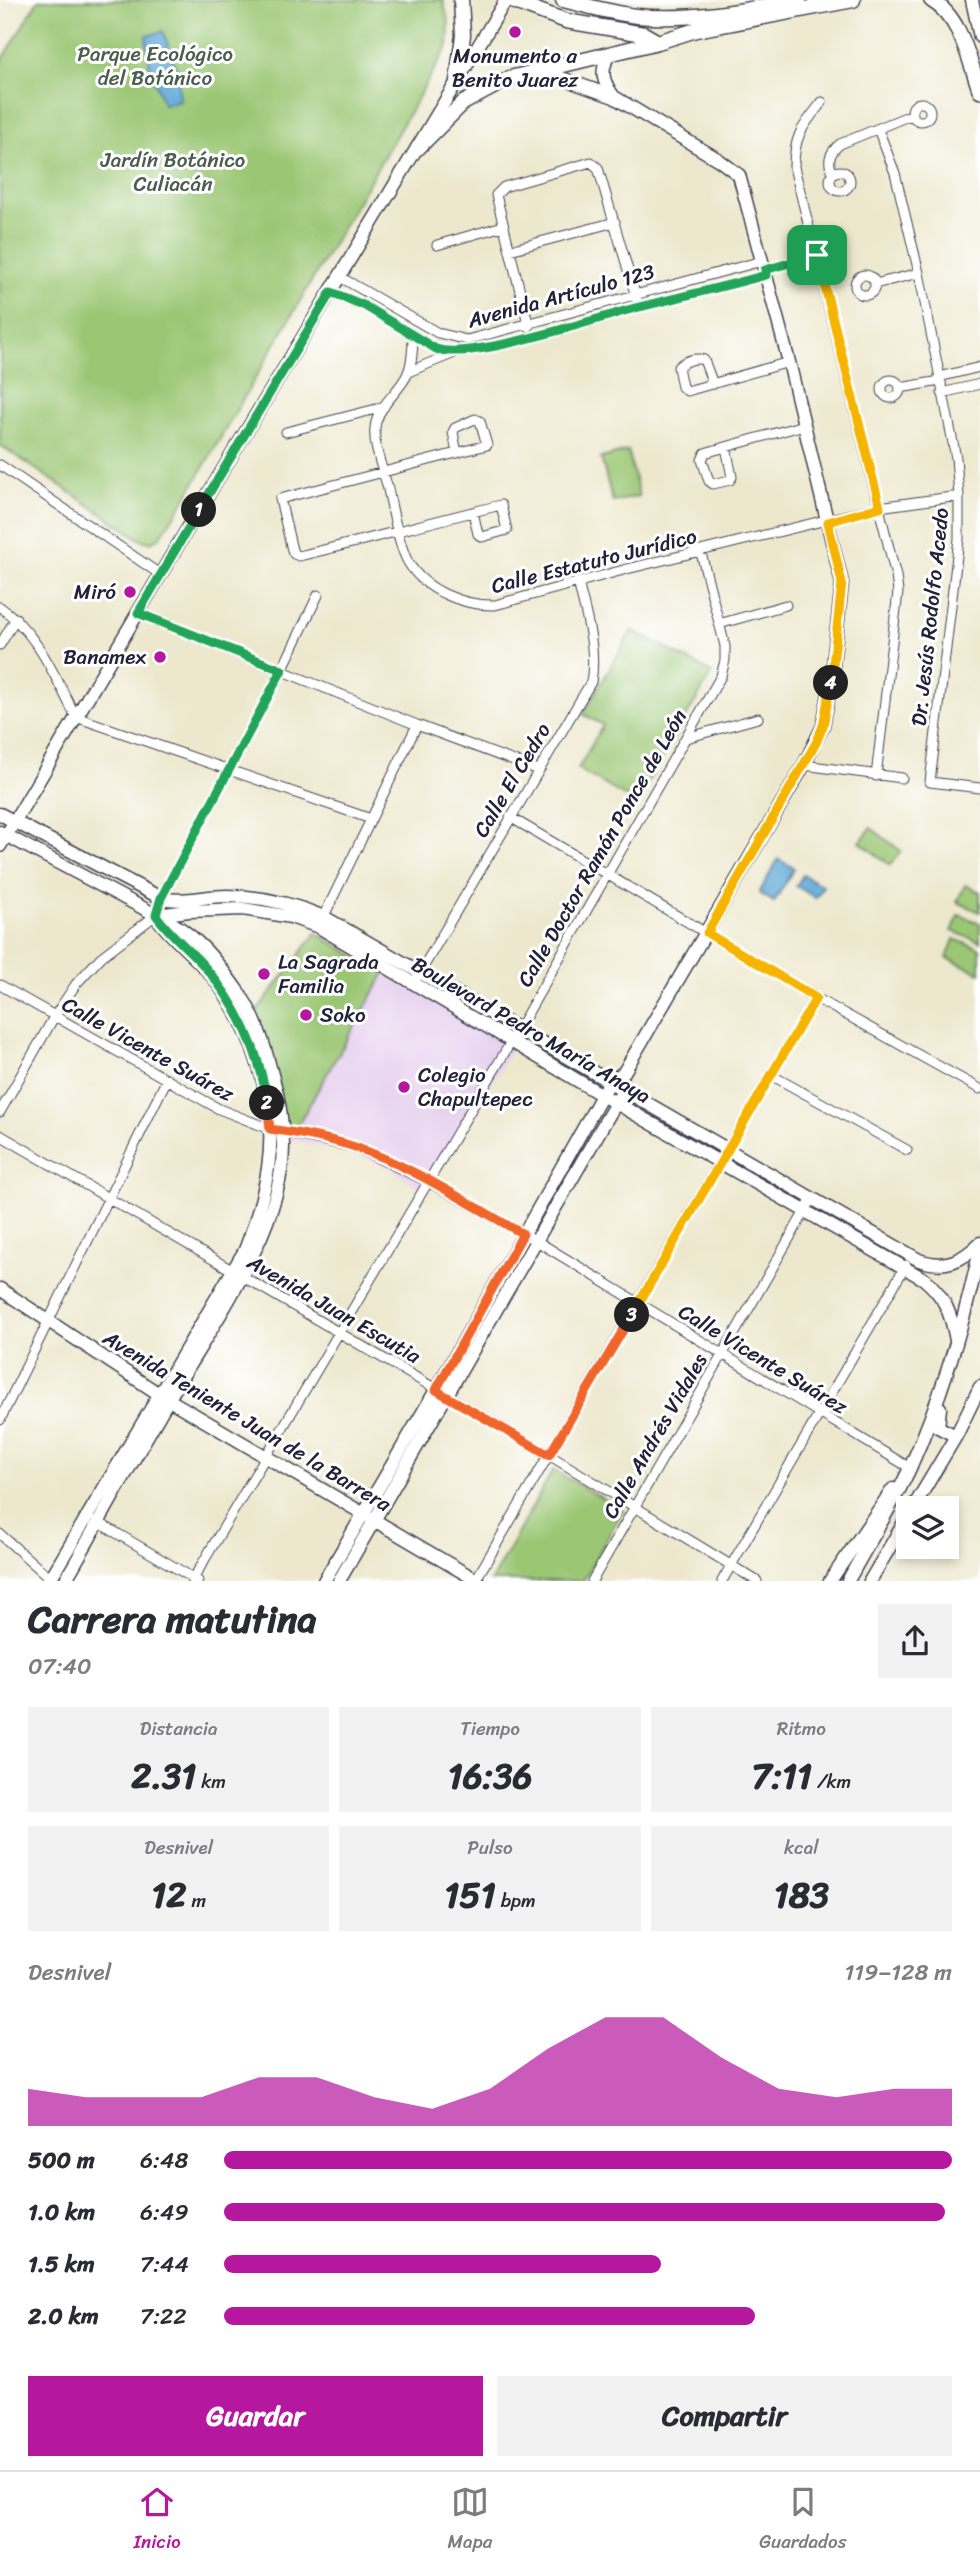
<!DOCTYPE html>
<html lang="es">
<head>
<meta charset="utf-8">
<style>
	:root { --surface:#fff; --page:#f2f2f3; --text:#2b2b33; --muted:#7c7c81; --line:#e1e1e2; --accent:#b5179e }
	body { margin:0; font-family:Sriracha,sans-serif; background:var(--page); color:var(--text); height:100vh; display:flex; flex-direction:column; font-size:26px; white-space:nowrap }
	* { box-sizing:border-box; margin:0 }
	p { font-size:23px; color:var(--muted) }
	.icon { flex:none; width:38px; height:38px; fill:none; stroke:currentColor; stroke-width:2; stroke-linecap:round; stroke-linejoin:round }
	.map { position:relative; height:1581px; overflow:hidden }
	.sheet { display:flex; flex-direction:column; background:var(--surface); flex:1 }
	.sheet>* { flex:none }
	.tools { position:absolute; left:896px; top:1496px; display:grid; gap:14px }
	.tools a { display:grid; place-items:center; width:63px; height:63px; border-radius:0px; background:var(--surface); box-shadow:0 4px 10px #0003; font-size:35px }
	.pin { position:absolute; display:grid; place-items:center; width:60px; height:60px; color:#fff; margin:-30px; border-radius:14px; box-shadow:0 4px 10px #0006 }
	.km { position:absolute; width:35px; height:35px; margin:-18px; border-radius:50%; background:#222; color:#fff; font-size:19px; line-height:35px; text-align:center }
	.round { display:grid; place-items:center; flex:none; width:74px; height:74px; border-radius:0px; background:var(--page) }
	.head { display:flex; align-items:center; justify-content:space-between; height:119px; padding:0 28px }
	h1 { font-size:38px; font-weight:700; line-height:52px }
	.figures { display:grid; grid-template-columns:repeat(3,1fr); gap:10px; height:119px; padding:7px 28px }
	.figures div { display:grid; align-content:center; border-radius:0px; background:var(--page); text-align:center }
	.figures b { font-size:35px; font-weight:700 }
	.figures small { font-size:19px; font-weight:400 }
	.figures p { font-size:19px }
	.chart { height:196px; padding:14px 28px }
	.chart p { display:flex; justify-content:space-between }
	.chart svg { width:100%; height:126px; margin-top:7px; fill:var(--accent); opacity:.7 }
	.action { display:flex; gap:14px; margin-top:auto; padding:14px 28px }
	.action a { flex:1; height:80px; border-radius:0px; background:var(--accent); color:#fff; font-size:28px; font-weight:700; line-height:80px; text-align:center }
	.action a+a { background:var(--page); color:var(--text) }
	ul { padding:0 28px; list-style:none; font-size:23px }
	li { display:grid; grid-template-columns:112px 84px 1fr; align-items:center; height:52px }
	li i { height:18px; border-radius:9px; background:var(--accent) }
	.tabs { display:flex; justify-content:space-around; align-items:center; height:98px; border-top:2px solid var(--line); background:var(--surface); font-size:19px; color:var(--muted) }
	.tabs a { display:grid; justify-items:center; gap:4px }
	.tabs .on { color:var(--accent) }
	.map>svg:first-child { display:block }
	.built { fill:#e7d2ef }
	.green { fill:#9bc774; stroke:#5e7458; stroke-width:2 }
	.water { fill:#5ea8d6; stroke:#406588; stroke-width:2 }
	.lines { fill:none; stroke-linecap:round; stroke-linejoin:round }
	.street-casing { stroke:#404051; stroke-width:11 }
	.secondary-casing { stroke:#404051; stroke-width:15 }
	.primary-casing { stroke:#404051; stroke-width:17 }
	.street { stroke:#fff; stroke-width:9 }
	.secondary { stroke:#fff; stroke-width:12 }
	.primary { stroke:#fff; stroke-width:14 }
	.split-1-casing { stroke:#fff; stroke-width:14 }
	.split-2-casing { stroke:#fff; stroke-width:14 }
	.split-3-casing { stroke:#fff; stroke-width:14 }
	.split-4-casing { stroke:#fff; stroke-width:14 }
	.split-5-casing { stroke:#fff; stroke-width:14 }
	.split-1 { stroke:#22a559; stroke-width:9 }
	.split-2 { stroke:#22a559; stroke-width:9 }
	.split-3 { stroke:#f0652b; stroke-width:9 }
	.split-4 { stroke:#f5b400; stroke-width:9 }
	.split-5 { stroke:#f5b400; stroke-width:9 }
	.poi-dot { fill:#b5179e; stroke:#fff; stroke-width:2.5 }
	.labels { text-anchor:middle; stroke-width:6; stroke-linejoin:round; paint-order:stroke }
	.park-label { font-size:21px; fill:#4c5c4f; stroke:#fff }
	.poi-label { font-size:21px; fill:#22223b; stroke:#fff; text-anchor:start }
	.street-label { font-size:21px; fill:#22223b; stroke:#fff }
</style>
</head>
<body>
<div class="map">
<svg width="980" height="1581" viewBox="0 0 980 1581">
	<rect width="100%" height="100%" fill="#fff"/>
	<filter id="ink" filterUnits="userSpaceOnUse"><feTurbulence type="fractalNoise" baseFrequency=".0143" numOctaves="2"/><feDisplacementMap in="SourceGraphic" scale="14" xChannelSelector="R" yChannelSelector="G"/><feConvolveMatrix kernelMatrix="1 2 1 2 8 2 1 2 1" color-interpolation-filters="sRGB"/></filter>
	<filter id="wash" filterUnits="userSpaceOnUse"><feTurbulence type="fractalNoise" baseFrequency=".00686" numOctaves="4" result="noise"/><feDisplacementMap in="SourceGraphic" scale="28" xChannelSelector="R" yChannelSelector="G"/><feGaussianBlur stdDeviation="1.57" result="paint"/><feColorMatrix in="noise" values="0 0 0 0 0 0 0 0 0 0 0 0 0 0 0 0 0 1.4 0 .05"/><feComposite in="paint" operator="in"/></filter>
	<g filter="url(#wash)">
		<rect width="100%" height="100%" fill="#ede8cd"/>
		<path class="built" d="M385,973L512,1048L428,1192L391,1169L356,1153L290,1140Z"/>
		<path class="green" d="M38,0H443L449,24L448,46L181,506L159,538L150,542L141,540L0,445V64Z
			M628,451L639,496L613,502L601,458Z
			M632,630L712,673L636,803L578,769L603,725L583,714Z
			M871,828L901,851L890,865L860,842Z
			M965,885L980,892V912L957,902Z
			M959,915L980,923V942L952,931Z
			M316,933L385,973L297,1126L284,1128L251,1019Z
			M954,939L980,949V973L947,958Z
			M553,1470L623,1510L583,1581H491Z"/>
		<path class="water" d="M163,31L177,70L180,100L164,105L150,69L146,36Z
			M778,859L794,868L774,902L759,893Z
			M803,875L823,886L816,898L796,886Z"/>
	</g>
	<g filter="url(#ink)">
		<g class="lines">
			<defs>
				<path id="street" d="M822,102C803,126 794,135 794,167L896,576L898,592L876,776
					M912 112a9 9 0 1 1 18 0a9 9 0 1 1-18 0Z
					M878,129L895,173L919,273L956,458L959,496V539L930,782L980,788
					M830 181a10 10 0 1 1 20 0a10 10 0 1 1-20 0Z
					M833,174C827,161 829,153 840,144L913,114
					M437,245L503,226
					M510,250L615,222
					M765,270L817,255
					M855 285a10 10 0 1 1 20 0a10 10 0 1 1-20 0Z
					M340,277L438,333L467,340L762,261
					M875,284L919,273
					M331,292L363,305L436,349C472,361 594,320 635,308C679,297 723,287 766,275
					M529,327L496,195L504,187L591,162L598,168L639,307
					M413,336C413,347 412,363 408,373C400,391 381,403 376,422C371,441 382,467 387,485C392,506 398,544 408,562C425,591 464,606 495,605L627,569L879,507L959,496
					M408,372L452,354
					M939,377L980,367
					M882 389a9 9 0 1 1 18 0a9 9 0 1 1-18 0Z
					M713,384L704,360C696,357 684,361 678,367L682,387L687,391L789,362
					M900,388L940,381
					M942,393L980,384
					M286,432L384,407
					M726,447L732,477L730,480L713,484L709,481L702,460L705,453L708,452L804,425
					M457,453L453,432L455,428L475,419L480,421L487,445L280,499L292,550L294,554L299,556C367,540 434,521 501,505L507,530L482,537L478,534L473,512
					M0,465L161,575
					M0,607C38,633 55,677 76,717L371,819
					M138,613L417,725L538,770
					M719,624L786,605
					M0,645L16,618
					M686,738L758,718
					M804,765L902,778
					M510,817L816,998L980,1089
					M321,922L417,725
					M418,976L591,682C597,648 586,616 578,582
					M0,985L219,1109L270,1129L357,1148L427,1181L535,1240L910,1468
					M771,1075L907,1150
					M0,1112L54,1017L76,984L101,957L156,915L161,898L282,670L318,595
					M0,1135L549,1455L757,1581
					M0,1420L166,1081
					M96,1521L198,1581
					M0,1534L53,1581
					M192,1581L518,1030L721,676L725,660V646L701,553
					M475,1581L816,998
					M592,1581L812,1199
					M722,1581L906,1265"/>
				<path id="secondary" d="M972,0L980,37
					M611,54L608,56C600,73 603,82 614,97
					M0,814L161,898C183,903 204,896 227,896C261,896 293,904 324,917L919,1260C945,1269 962,1261 980,1243
					M0,832L156,915L189,911L243,909L291,917L319,927L602,1095L924,1279C945,1296 951,1314 956,1340
					M0,846L191,523L506,0
					M0,1289L159,1394L478,1581
					M940,1408L938,1427L956,1436
					M913,1508L956,1436L980,1387
					M49,1581L245,1250C255,1224 264,1196 268,1168C278,1104 254,1033 217,982C199,958 173,941 156,916
					M65,1581C100,1520 134,1458 170,1397C211,1326 284,1228 283,1144C283,1120 278,1094 271,1071C264,1044 256,1017 239,993C216,960 194,931 156,915
					M324,1581L436,1390L609,1083L624,1072L804,765L823,726L831,683L842,583L789,362L739,175L719,160L614,97L539,70
					M339,1581L620,1096
					M830,1581L893,1489
					M848,1581C868,1543 892,1507 910,1468C941,1398 964,1324 980,1249
					M870,1581L908,1516"/>
				<path id="primary" d="M509,0L566,21L644,34L658,42L696,30L853,0
					M563,0C588,6 612,13 637,16C692,21 746,10 799,0
					M931,0C961,17 969,60 980,91
					M457,81L463,35L461,0
					M418,148L463,103L510,78L658,42"/>
			</defs>
			<use href="#street" class="street-casing"/>
			<use href="#secondary" class="secondary-casing"/>
			<use href="#primary" class="primary-casing"/>
			<use href="#street" class="street"/>
			<use href="#secondary" class="secondary"/>
			<use href="#primary" class="primary"/>
		</g>
	</g>
	<g class="lines" filter="url(#ink)">
		<defs>
			<path id="split-1" d="M199,510L331,292L363,305L436,349C471,361 595,319 635,308C679,297 723,287 766,275L765,270L817,255"/>
			<path id="split-2" d="M199,510L138,613L282,670L161,898L156,915C170,935 188,948 204,966C237,1003 261,1054 267,1103"/>
			<path id="split-3" d="M267,1103L270,1129C298,1133 328,1138 355,1147C414,1167 469,1204 523,1234L436,1390L446,1396L549,1455L632,1315"/>
			<path id="split-4" d="M632,1315L816,998L707,933L816,743L823,726L831,683"/>
			<path id="split-5" d="M817,255L880,507L828,522L842,583L831,683"/>
		</defs>
		<use href="#split-1" class="split-1-casing"/>
		<use href="#split-2" class="split-2-casing"/>
		<use href="#split-3" class="split-3-casing"/>
		<use href="#split-4" class="split-4-casing"/>
		<use href="#split-5" class="split-5-casing"/>
		<use href="#split-1" class="split-1"/>
		<use href="#split-2" class="split-2"/>
		<use href="#split-3" class="split-3"/>
		<use href="#split-4" class="split-4"/>
		<use href="#split-5" class="split-5"/>
	</g>
	<g class="poi-dot">
		<circle cx="515" cy="32" r="7"/>
		<circle cx="130" cy="592" r="7"/>
		<circle cx="160" cy="657" r="7"/>
		<circle cx="264" cy="974" r="7"/>
		<circle cx="306" cy="1015" r="7"/>
		<circle cx="404" cy="1087" r="7"/>
	</g>
	<g class="labels">
		<g class="park-label">
			<text x="155" y="61">Parque Ecológico<tspan x="155" dy="24">del Botánico</tspan></text>
			<text x="173" y="167">Jardín Botánico<tspan x="173" dy="24">Culiacán</tspan></text>
		</g>
		<g class="poi-label">
			<text x="515" y="63" text-anchor="middle">Monumento a<tspan x="515" dy="24">Benito Juarez</tspan></text>
			<text x="116" y="599" text-anchor="end">Miró</text>
			<text x="146" y="664" text-anchor="end">Banamex</text>
			<text x="278" y="969">La Sagrada<tspan x="278" dy="24">Familia</tspan></text>
			<text x="320" y="1022">Soko</text>
			<text x="418" y="1082">Colegio<tspan x="418" dy="24">Chapultepec</tspan></text>
		</g>
		<g class="street-label">
			<text transform="translate(561 296) rotate(-15)" y="7">Avenida Artículo 123</text>
			<text transform="translate(594 561) rotate(-14)" y="7">Calle Estatuto Jurídico</text>
			<text transform="translate(930 617) rotate(-84)" y="7">Dr. Jesús Rodolfo Acedo</text>
			<text transform="translate(512 780) rotate(-59)" y="7">Calle El Cedro</text>
			<text transform="translate(602 848) rotate(-60)" y="7">Calle Doctor Ramón Ponce de León</text>
			<text transform="translate(531 1030) rotate(30)" y="7">Boulevard Pedro María Anaya</text>
			<text transform="translate(148 1049) rotate(29)" y="7">Calle Vicente Suárez</text>
			<text transform="translate(334 1309) rotate(30)" y="7">Avenida Juan Escutia</text>
			<text transform="translate(763 1359) rotate(31)" y="7">Calle Vicente Suárez</text>
			<text transform="translate(247 1421) rotate(31)" y="7">Avenida Teniente Juan de la Barrera</text>
			<text transform="translate(655 1436) rotate(-60)" y="7">Calle Andrés Vidales</text>
		</g>
	</g>
</svg>
<div class="tools">
<a><svg class="icon" aria-label="layers" viewBox="0 0 24 24"><path d="M12 4l9 5-9 5-9-5zM3 14l9 5 9-5"/></svg></a>
</div>
<div class="pin" style="left:817px;top:255px;background:#1e9e55"><svg class="icon" aria-label="arrive" viewBox="0 0 24 24"><path d="M6 21V4h12l-3 4 3 4H6"/></svg></div>
<b class="km" style="left:199px;top:510px">1</b>
<b class="km" style="left:267px;top:1103px">2</b>
<b class="km" style="left:632px;top:1315px">3</b>
<b class="km" style="left:831px;top:683px">4</b>
</div>
<section class="sheet">
<div class="head"><div><h1>Carrera matutina</h1><p>07:40</p></div><a class="round"><svg class="icon" aria-label="share" viewBox="0 0 24 24"><path d="M12 15V3M7 8l5-5 5 5M5 13v7h14v-7"/></svg></a></div>
<div class="figures">
<div><p>Distancia</p><b>2.31<small> km</small></b></div>
<div><p>Tiempo</p><b>16:36</b></div>
<div><p>Ritmo</p><b>7:11<small> /km</small></b></div>
</div>
<div class="figures">
<div><p>Desnivel</p><b>12<small> m</small></b></div>
<div><p>Pulso</p><b>151<small> bpm</small></b></div>
<div><p>kcal</p><b>183</b></div>
</div>
<div class="chart"><p><span>Desnivel</span>119–128 m</p>
<svg viewBox="0 0 160 44" preserveAspectRatio="none"><path d="M0 44V31L10 34L20 34L30 34L40 27L50 27L60 34L70 38L80 31L90 17L100 6L110 6L120 20L130 31L140 34L150 31L160 31V44z"/></svg>
</div>
<ul>
<li><b>500 m</b>6:48<i style="width:100%"></i></li>
<li><b>1.0 km</b>6:49<i style="width:99%"></i></li>
<li><b>1.5 km</b>7:44<i style="width:60%"></i></li>
<li><b>2.0 km</b>7:22<i style="width:73%"></i></li>
</ul>
<div class="action"><a>Guardar</a><a>Compartir</a></div>
</section>
<nav class="tabs">
<a class="on"><svg class="icon" aria-label="home" viewBox="0 0 24 24"><path d="M3 11l9-7 9 7M6 9v11h12V9"/></svg>Inicio</a>
<a><svg class="icon" aria-label="map" viewBox="0 0 24 24"><path d="M3 6l6-2 6 2 6-2v14l-6 2-6-2-6 2zM9 4v14M15 6v14"/></svg>Mapa</a>
<a><svg class="icon" aria-label="saved" viewBox="0 0 24 24"><path d="M7 4h10v16l-5-4-5 4z"/></svg>Guardados</a>
</nav>
</body>
</html>
